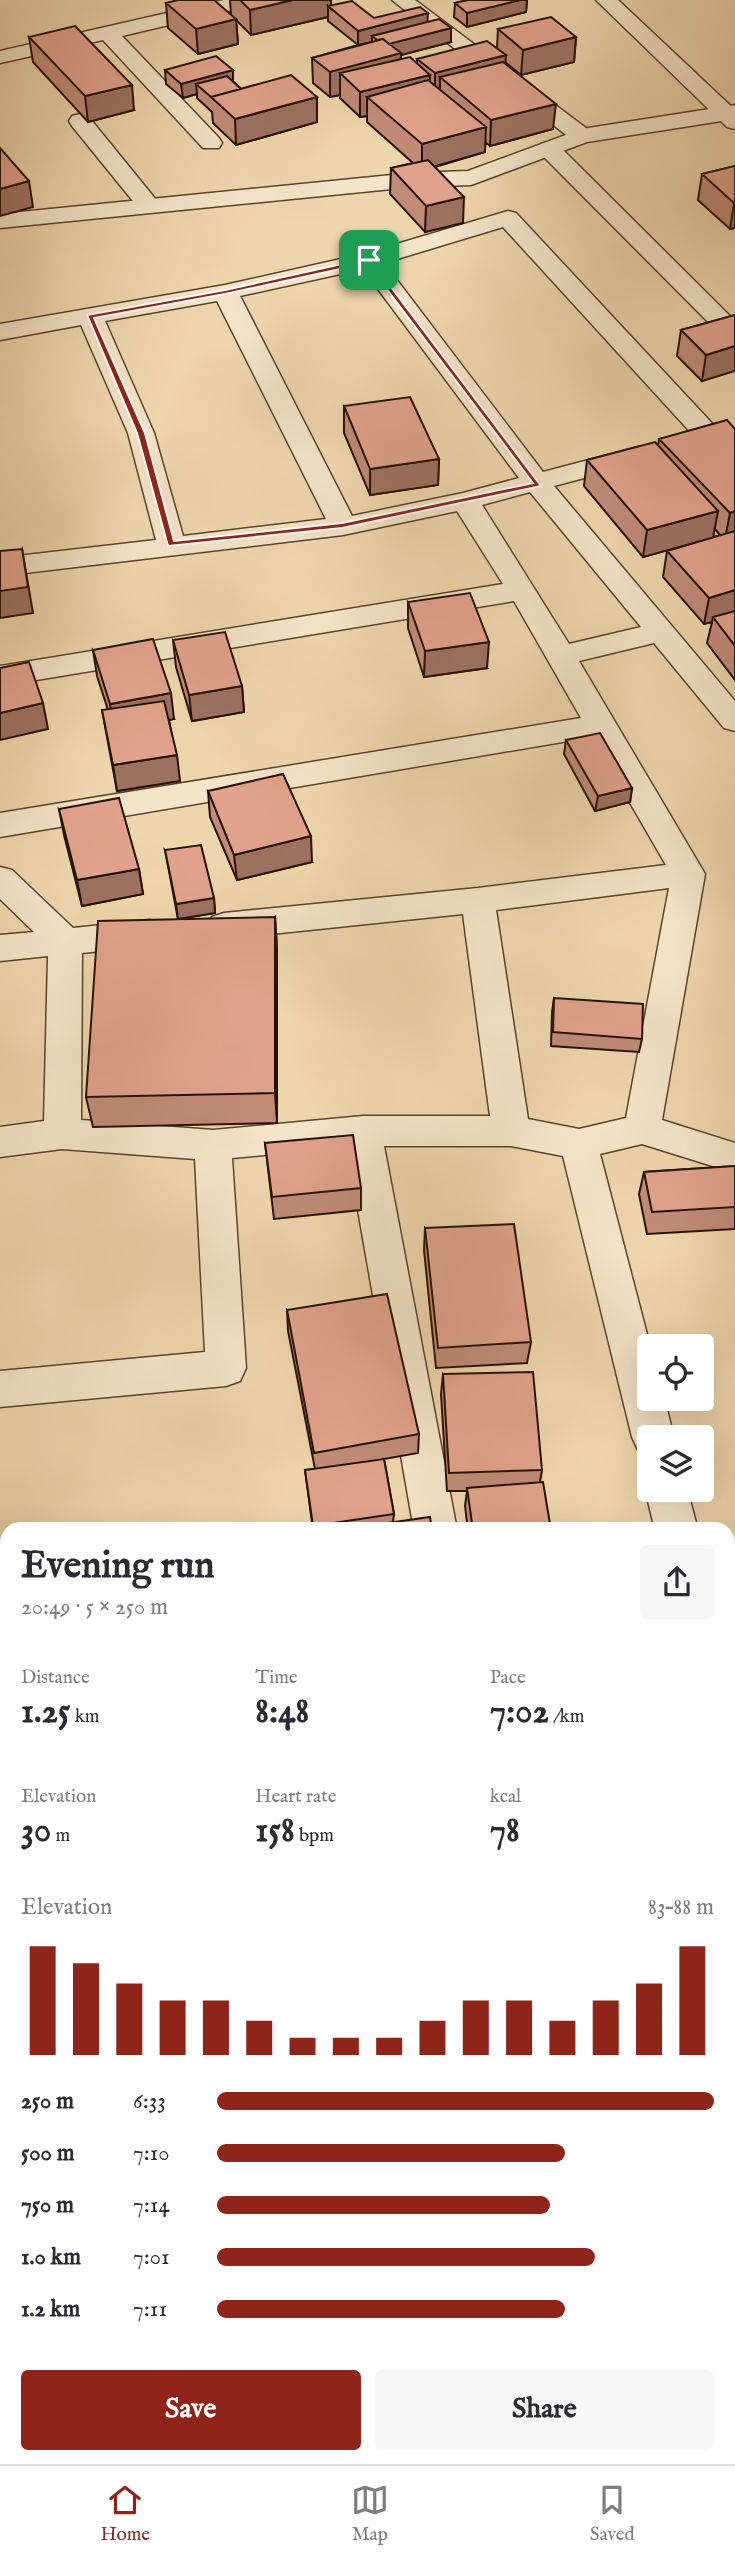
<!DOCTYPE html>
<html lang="en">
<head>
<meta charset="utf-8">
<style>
	:root { --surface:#fff; --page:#f7f7f7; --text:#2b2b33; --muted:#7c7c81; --line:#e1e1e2; --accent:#8f2418 }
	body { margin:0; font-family:"IM FELL English",serif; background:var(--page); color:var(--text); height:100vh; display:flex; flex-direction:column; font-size:26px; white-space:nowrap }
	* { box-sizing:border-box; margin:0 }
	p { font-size:23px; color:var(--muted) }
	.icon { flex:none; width:38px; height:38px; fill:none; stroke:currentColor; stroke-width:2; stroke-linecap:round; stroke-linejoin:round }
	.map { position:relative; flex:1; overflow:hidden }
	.panel { position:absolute; left:0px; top:1522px; width:735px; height:942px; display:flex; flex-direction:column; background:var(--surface); border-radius:21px 21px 0 0; box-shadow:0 7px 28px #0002 }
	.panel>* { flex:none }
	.fabs { position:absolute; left:637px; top:1334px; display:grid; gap:14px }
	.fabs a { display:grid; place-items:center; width:77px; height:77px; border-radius:7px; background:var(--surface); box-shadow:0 7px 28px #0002; font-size:35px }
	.pin { position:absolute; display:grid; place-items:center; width:60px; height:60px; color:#fff; margin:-30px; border-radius:14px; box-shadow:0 4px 10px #0006 }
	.round { display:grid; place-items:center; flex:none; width:74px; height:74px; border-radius:7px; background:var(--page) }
	.head { display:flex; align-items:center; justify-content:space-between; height:119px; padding:0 21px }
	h1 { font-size:38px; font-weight:800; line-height:52px }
	.figures { display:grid; grid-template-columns:repeat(3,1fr); gap:10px; height:119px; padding:7px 21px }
	.figures div { display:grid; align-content:center }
	.figures b { font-size:35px; font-weight:800 }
	.figures small { font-size:19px; font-weight:400 }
	.figures p { font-size:19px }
	.chart { height:196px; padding:14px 21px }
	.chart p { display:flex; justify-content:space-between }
	.chart svg { width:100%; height:126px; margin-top:7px; stroke:var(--accent); stroke-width:6 }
	.button { display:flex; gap:14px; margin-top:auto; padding:14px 21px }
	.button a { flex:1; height:80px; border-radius:7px; background:var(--accent); color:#fff; font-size:28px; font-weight:800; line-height:80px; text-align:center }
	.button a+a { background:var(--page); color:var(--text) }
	ul { padding:0 21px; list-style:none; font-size:23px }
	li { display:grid; grid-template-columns:112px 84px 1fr; align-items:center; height:52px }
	li i { height:18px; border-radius:9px; background:var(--accent) }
	.tabs { display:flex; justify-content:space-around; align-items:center; height:98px; border-top:2px solid var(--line); background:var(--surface); font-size:19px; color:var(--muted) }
	.tabs a { display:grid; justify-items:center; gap:4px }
	.tabs .on { color:var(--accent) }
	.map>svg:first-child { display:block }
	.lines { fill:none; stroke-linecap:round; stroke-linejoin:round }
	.minor-casing { stroke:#59432b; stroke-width:3 }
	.tertiary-casing { stroke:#59432b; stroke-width:3 }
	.minor { fill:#f4e4c9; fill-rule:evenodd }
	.tertiary { fill:#f4e4c9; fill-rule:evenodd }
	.wall { fill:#c18b78; stroke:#271200; stroke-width:2; fill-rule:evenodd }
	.shaded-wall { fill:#9d7162; stroke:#271200; stroke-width:2 }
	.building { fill:#e0a28c; stroke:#271200; stroke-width:2 }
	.route { fill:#8f2418; stroke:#fff; stroke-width:2; fill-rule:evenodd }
</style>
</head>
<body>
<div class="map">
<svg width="735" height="2464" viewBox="0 0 735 2464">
	<rect width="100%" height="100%" fill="#eed6ac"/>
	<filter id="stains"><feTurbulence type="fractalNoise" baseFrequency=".00286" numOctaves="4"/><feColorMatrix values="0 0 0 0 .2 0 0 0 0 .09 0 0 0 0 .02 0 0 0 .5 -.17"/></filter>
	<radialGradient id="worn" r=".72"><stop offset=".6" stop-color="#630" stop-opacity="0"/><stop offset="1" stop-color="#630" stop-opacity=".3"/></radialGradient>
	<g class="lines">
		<defs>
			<path id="minor" d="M224,0H261L258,4L122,36L219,138L222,143L219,148H203L103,40L0,63V51Z
				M392,0H415L590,131L593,136L590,141H574Z
				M596,0H618L735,110V129L727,127Z
				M80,114L88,116L157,201L161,206L157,211H141L72,126L69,121L72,116Z
				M549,142L557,144L735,321V343L726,340L541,154L538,149L541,144Z
				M508,211L516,213L735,448V472L725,470L503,227L384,263L543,472L638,447L648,449L652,455L648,461L554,486L735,701V731L724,728L654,643L579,661L705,874L662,1120L735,1143V1173L642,1144L600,1154L650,1346L649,1398H664L674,1437H649V1454L638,1450L632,1437L563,1156L511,1146H384L457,1530H414L347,1147L232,1158L246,1368L240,1381L226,1386L0,1407V1371L205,1352L195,1159L62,1149L0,1157V1127L44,1121L48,956L0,961V935L34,932L0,899V867L12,870L73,928L150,920L162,924L167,933L162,942L150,946L82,953L81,1120L213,1130L363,1116H490L463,914L224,939L212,935L207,926L212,917L224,913L478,888L666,865L592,737L0,837V813L581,718L514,601L0,686V666L503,584L457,511L343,535L0,576V558L156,540L128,433L81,325L0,340V324L225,285L363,254ZM363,269L519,478L463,493L352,516L240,296ZM217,301L326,519L183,536L154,433L105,321ZM530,492L641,627L569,644L482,505ZM669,888L626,1118L579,1129L528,1119L496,910Z
				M649,1479V1489H687L698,1530H655L645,1489Z
				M735,1635V1679L728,1680V1636Z
				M728,1685L735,1687V1747L728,1744Z
				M7,1710V1756L0,1757V1711Z
				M0,1904H7V1952H0Z
				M7,2212V2266L0,2267V2213Z
				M611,2457H667L669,2464H613Z"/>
			<path id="tertiary" d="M735,105V119L587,142L471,185L412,187L0,228V214L412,173L468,171L582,129Z"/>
		</defs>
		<use href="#minor" class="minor-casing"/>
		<use href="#tertiary" class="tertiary-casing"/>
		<use href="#minor" class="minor"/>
		<use href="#tertiary" class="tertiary"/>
	</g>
	<path class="wall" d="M230,0H331V6L374,18L428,22L451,42L401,55V59L417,64V59L497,48L498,29L576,37L574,62L521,75L505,62V63L553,129L490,146L485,142V152L435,167L463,223L425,232L390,194L391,168L413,163L367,122V116L360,117L340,98V95L330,97L313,83L312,58L358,45L328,21V17L251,35L236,20L238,44L198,54L168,28L166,3L231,14Z
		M468,0H527L526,12L467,27L454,17L455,3Z
		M29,37L134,110L88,122L33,62Z
		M165,70L233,81L241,89L317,97V122L236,145L213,123L212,112L197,98V94L183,98L166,84Z
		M735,166V228L730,229L698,200L702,174Z
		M735,315L702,381L677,356L681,330Z
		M344,406L439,459L438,485L370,495L344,433Z
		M735,429V680L707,643L712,622L704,624L663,577L667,551L685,545L643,557L584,486L587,460L658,446L659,439ZM714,528L720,535L713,537Z
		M408,602L487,668L424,677L408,628Z
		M173,640L242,686L244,712L192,721L176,667Z
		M93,650L174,719L169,720L180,781L117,791L102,710H108L97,676Z
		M566,740L632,788L630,802L595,811L564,754Z
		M208,791L312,862L237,880L210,817Z
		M59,809L139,869L143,894L82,906L64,835Z
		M165,850L214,898L215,913L178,919Z
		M275,917L277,949V1123L93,1127L86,1097Z
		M554,998L642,1039L639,1052L551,1046L552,1012Z
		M265,1143L361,1188V1210L274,1219Z
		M735,1166V1229L647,1234L639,1194L644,1172Z
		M425,1228L531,1342L527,1363L436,1368L424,1250Z
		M287,1310L419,1434L418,1453L384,1459L394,1514L393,1522L432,1530H313L305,1470L315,1469L288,1331Z
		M443,1374L542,1470L540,1482L551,1530H468L465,1506L467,1491H447L441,1394Z
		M7,1757V1911L0,1912V1758Z"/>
	<path class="shaded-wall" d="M293,0H331V9L328,6V17L251,35L250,10Z
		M520,0H527L526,12L467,27V13Z
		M428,13L427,27L372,36V42L358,45V31Z
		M236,19L238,44L198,54L196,29Z
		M451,28V42L401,55L400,78L340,73V95L330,97V72L383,45Z
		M576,37L574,62L521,75L523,50Z
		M506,55L504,80L440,77V97L435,98V73Z
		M233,70V84H196L197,94L183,98L181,84Z
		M430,75L429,100L367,97V116L360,117V92Z
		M132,85L134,110L88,122L85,96Z
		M317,97V122L236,145L235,119Z
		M556,104L553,129L490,146L491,120Z
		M486,127L485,152L422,170V144Z
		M29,181L33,207L0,216V189Z
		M464,197L463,223L425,232L426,206Z
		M734,203H735V228L730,229Z
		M735,346V371L702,381L706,355Z
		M439,459L438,485L370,495V469Z
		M718,511L713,538L643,557L647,530Z
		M735,511V536L725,539L730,513Z
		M22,549L33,613L0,618V591Z
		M735,590V615L713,617L712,622L704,624L709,598Z
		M489,642L487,668L424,677L425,651Z
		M242,686L244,712L192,721L189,695Z
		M171,693L174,719L114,730L110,704Z
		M43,703L48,729L0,740V713Z
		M177,755L180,781L117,791L113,765Z
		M632,788L630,802L595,811L598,796Z
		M311,836L312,862L237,880L234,855Z
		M139,869L143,894L82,906L77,880Z
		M214,898L215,913L178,919L176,904Z
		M275,917L277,949V1123L275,1093Z
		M109,2457H117L116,2464H109Z"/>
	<path class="building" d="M178,0H214L236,19L196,29L166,3Z
		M240,0H293L250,10Z
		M468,0H520L467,13L455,3Z
		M352,1L374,18L420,7L428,13L358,31L328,6Z
		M551,17L576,37L523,50L498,29Z
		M439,19L451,28L389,44L383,39L377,40L372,36Z
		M75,26L132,85L85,96L29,37Z
		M383,39L401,53L330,72L312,58Z
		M487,41L506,55L435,73L417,59Z
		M216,56L233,70L181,84L165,70Z
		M410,57L430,75L360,92L340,73Z
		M503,62L556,104L491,120L440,77Z
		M291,75L317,97L235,119L211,97Z
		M227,76L241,89L211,97L196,84Z
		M428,80L486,127L422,144L367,97Z
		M0,148L29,181L0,189Z
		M428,160L464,197L426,206L391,168Z
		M735,166V203H734L702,174Z
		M735,315V346L706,355L681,330Z
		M410,397L439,459L370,469L344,406Z
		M727,420L735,429V511L730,513L659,439Z
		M655,442L718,511L647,530L587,460Z
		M735,531V590L709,598L667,551Z
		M22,549L28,587L0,591V551Z
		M470,593L489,642L425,651L408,602Z
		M735,611V646L713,617Z
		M225,632L242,686L189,695L173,640Z
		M153,639L171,693L110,704L93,650Z
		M29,662L43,703L0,713V668Z
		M164,701L177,755L113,765L102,710Z
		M600,733L632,788L598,796L566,740Z
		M283,774L311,836L234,855L208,791Z
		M119,798L139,869L77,880L59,809Z
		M201,845L214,898L176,904L165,850Z
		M275,917V1093L86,1097L98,921Z
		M554,998L643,1004L642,1039L553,1032Z
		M353,1135L361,1188L272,1197L265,1143Z
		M735,1166V1207L652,1212L644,1172Z
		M514,1224L531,1342L438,1348L425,1228Z
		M387,1294L419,1434L314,1453L287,1310Z
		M533,1372L542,1470L449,1473L443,1374Z
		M384,1459L394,1514L313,1526L305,1470Z
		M543,1482L551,1530H473L467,1488Z
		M430,1517L432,1530H339Z
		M7,1757V1899L0,1900V1758Z
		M7,2446V2457H109V2464H0V2447Z
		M236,2457H409L410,2464H237Z"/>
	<path class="route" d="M369,258L541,486L342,528L168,546L137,433L87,315L225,290ZM367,263L533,483L342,523L174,541L145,433L94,318L225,294Z"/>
	<rect width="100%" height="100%" filter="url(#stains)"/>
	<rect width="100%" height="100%" fill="url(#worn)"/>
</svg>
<div class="fabs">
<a><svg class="icon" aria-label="locate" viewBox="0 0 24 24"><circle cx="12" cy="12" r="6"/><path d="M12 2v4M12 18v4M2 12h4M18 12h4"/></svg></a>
<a><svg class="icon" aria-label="layers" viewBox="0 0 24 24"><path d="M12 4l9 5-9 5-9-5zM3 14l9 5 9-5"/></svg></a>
</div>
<div class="pin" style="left:369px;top:260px;background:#1e9e55"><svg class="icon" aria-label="arrive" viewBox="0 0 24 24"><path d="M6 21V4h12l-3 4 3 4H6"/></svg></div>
<section class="panel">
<div class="head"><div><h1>Evening run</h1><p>20:49 · 5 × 250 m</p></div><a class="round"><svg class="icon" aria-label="share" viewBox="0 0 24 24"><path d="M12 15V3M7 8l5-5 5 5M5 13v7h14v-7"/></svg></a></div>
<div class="figures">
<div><p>Distance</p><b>1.25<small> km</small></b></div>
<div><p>Time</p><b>8:48</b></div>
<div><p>Pace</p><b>7:02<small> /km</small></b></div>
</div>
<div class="figures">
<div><p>Elevation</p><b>30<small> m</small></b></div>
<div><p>Heart rate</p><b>158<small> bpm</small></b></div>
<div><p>kcal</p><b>78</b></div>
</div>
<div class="chart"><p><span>Elevation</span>83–88 m</p>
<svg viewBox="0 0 160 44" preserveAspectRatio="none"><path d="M5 44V6M15 44V12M25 44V19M35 44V25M45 44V25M55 44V32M65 44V38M75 44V38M85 44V38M95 44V32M105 44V25M115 44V25M125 44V32M135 44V25M145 44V19M155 44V6"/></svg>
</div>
<ul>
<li><b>250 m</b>6:33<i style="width:100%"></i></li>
<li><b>500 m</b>7:10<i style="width:70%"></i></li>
<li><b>750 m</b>7:14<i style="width:67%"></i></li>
<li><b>1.0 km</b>7:01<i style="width:76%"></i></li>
<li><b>1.2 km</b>7:11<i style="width:70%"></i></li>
</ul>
<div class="button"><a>Save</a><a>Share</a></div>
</section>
</div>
<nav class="tabs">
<a class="on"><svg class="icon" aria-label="home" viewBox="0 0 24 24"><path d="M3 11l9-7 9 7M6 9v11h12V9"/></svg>Home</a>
<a><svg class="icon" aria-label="map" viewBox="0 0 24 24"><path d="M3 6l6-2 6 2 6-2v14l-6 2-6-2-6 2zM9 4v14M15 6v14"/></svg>Map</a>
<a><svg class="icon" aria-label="saved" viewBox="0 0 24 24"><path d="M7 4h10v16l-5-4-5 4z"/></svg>Saved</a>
</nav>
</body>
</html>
